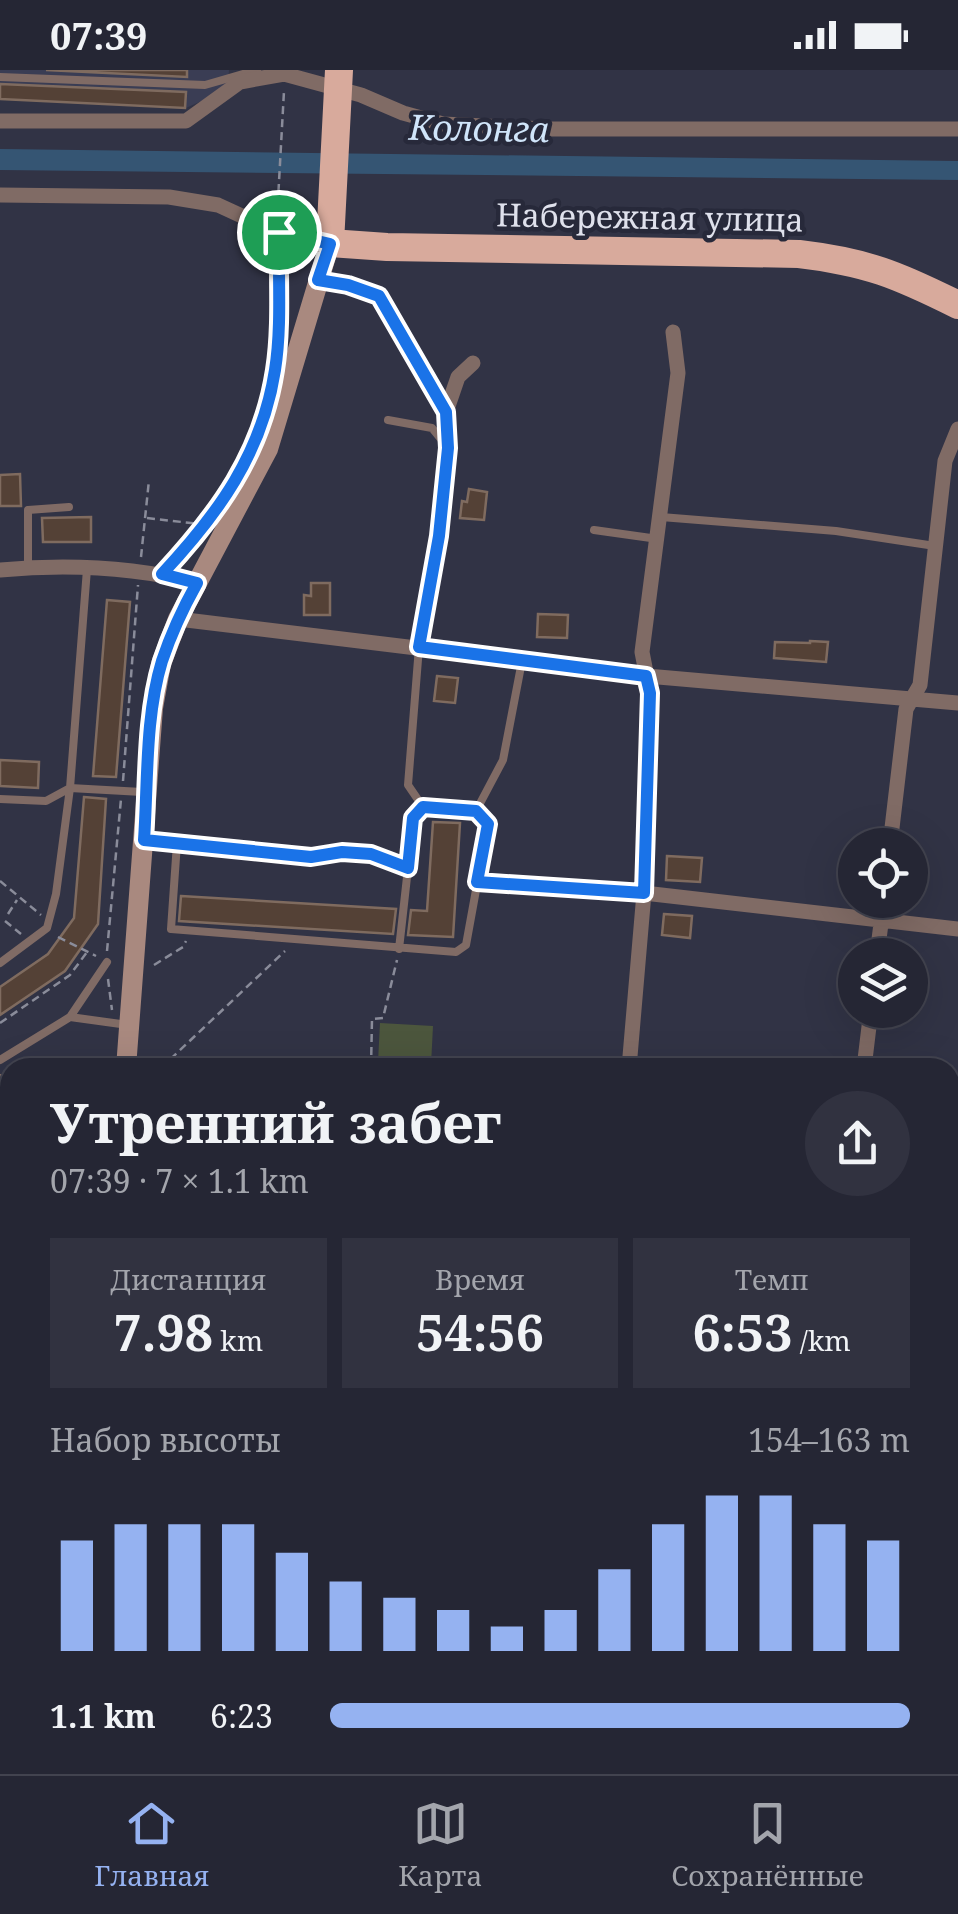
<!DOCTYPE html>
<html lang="ru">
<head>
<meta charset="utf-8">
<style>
	:root { --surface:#252634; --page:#313240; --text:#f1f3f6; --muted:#a3a5ac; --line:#42434f; --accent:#95b2f1 }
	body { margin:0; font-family:"Noto Serif",serif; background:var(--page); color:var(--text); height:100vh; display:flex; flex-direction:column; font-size:38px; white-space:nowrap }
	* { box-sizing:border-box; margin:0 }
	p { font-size:32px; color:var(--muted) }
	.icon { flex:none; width:55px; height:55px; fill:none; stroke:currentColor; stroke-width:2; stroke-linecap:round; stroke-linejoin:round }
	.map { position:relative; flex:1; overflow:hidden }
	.sheet { position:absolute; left:0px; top:988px; width:960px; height:718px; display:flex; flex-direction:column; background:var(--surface); border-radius:30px 30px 0 0; box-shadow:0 10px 40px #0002,0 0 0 2px var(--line) }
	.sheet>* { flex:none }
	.tools { position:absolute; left:838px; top:758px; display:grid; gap:20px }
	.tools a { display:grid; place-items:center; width:90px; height:90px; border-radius:50%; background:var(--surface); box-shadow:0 10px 40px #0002,0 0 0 2px var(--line); font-size:50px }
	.pin { position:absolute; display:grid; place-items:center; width:85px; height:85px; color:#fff; margin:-42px; border:5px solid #fff; border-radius:50%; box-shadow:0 2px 10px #0007 }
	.round { display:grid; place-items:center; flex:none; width:105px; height:105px; border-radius:52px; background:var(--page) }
	.head { display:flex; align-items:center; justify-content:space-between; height:170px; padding:0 50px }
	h1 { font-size:55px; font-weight:700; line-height:75px }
	.metrics { display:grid; grid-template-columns:repeat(3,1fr); gap:15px; height:170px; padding:10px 50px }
	.metrics div { display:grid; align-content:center; border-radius:0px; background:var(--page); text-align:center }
	.metrics b { font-size:50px; font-weight:700 }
	.metrics small { font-size:28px; font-weight:400 }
	.metrics p { font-size:28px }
	.chart { height:280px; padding:20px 50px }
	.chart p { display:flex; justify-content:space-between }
	.chart svg { width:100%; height:180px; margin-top:10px; stroke:var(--accent); stroke-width:6 }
	ul { padding:0 50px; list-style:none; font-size:32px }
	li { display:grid; grid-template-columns:160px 120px 1fr; align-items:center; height:75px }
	li i { height:25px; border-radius:12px; background:var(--accent) }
	.status { display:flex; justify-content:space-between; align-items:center; height:70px; padding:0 50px; background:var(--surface); direction:ltr }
	.status svg { height:28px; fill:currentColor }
	.tabs { display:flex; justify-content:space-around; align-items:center; height:140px; border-top:2px solid var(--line); background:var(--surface); font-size:28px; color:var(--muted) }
	.tabs a { display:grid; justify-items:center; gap:5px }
	.tabs .active { color:var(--accent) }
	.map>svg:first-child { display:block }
	.built { fill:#3a3d54 }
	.green { fill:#4c563d }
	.water { fill:#355573 }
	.building { fill:#544136; stroke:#7f6b5f; stroke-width:2.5 }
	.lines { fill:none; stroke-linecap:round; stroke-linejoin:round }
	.path { stroke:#8a8c9a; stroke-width:2.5; stroke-dasharray:8 5; stroke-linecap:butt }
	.service { stroke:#806b65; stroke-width:8 }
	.minor { stroke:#806b65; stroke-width:15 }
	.tertiary { stroke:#806b65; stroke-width:20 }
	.secondary { stroke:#a9897f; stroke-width:20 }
	.trunk { stroke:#d8aa9c; stroke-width:28 }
	.rail-casing { stroke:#c2c4d0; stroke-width:8 }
	.rail { stroke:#27293a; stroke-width:4; stroke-dasharray:11; stroke-linecap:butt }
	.route-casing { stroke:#fff; stroke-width:20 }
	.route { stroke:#1a73e8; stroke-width:12 }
	.labels { text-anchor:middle; stroke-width:9; stroke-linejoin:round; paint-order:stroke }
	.street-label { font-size:32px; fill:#dfe1ec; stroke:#27293a }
	.water-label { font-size:35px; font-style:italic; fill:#d0e5fa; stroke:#27293a }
</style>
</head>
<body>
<div class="status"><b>07:39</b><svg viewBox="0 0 49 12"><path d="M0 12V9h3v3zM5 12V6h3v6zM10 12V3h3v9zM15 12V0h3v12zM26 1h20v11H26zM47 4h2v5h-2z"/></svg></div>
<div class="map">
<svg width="958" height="1704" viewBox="0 0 958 1704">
	<rect width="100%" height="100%" fill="#313345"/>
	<path class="built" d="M0,0H229L228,19L186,38L0,29Z"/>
	<path class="green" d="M380,953L433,956L431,995L378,992Z"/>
	<path class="water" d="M0,79L958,91V110L0,100Z"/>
	<path class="building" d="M46,0H187V7Z
		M0,14L186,22L185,38L0,29Z
		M20,404L21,436H0V405Z
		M469,419L487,422L484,450L460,448L462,431L467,432Z
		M91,447V472H43L42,448Z
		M311,513H330V545H304V525L311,526Z
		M107,530L130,532L116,707L93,706Z
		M538,544L568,545L567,568L537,567Z
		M810,571L828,572L826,592L774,588L775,572L810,573Z
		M437,606L458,608L455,633L434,631Z
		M0,690L39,692L38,718L0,716Z
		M84,727L106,729L98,854L65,901L0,945V917L48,884L74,848Z
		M433,752L460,753L453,867L408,865L411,840L427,841Z
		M667,786L702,788L700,812L666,810Z
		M181,826L396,839L393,864L179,851Z
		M664,844L692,846L690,868L662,865Z"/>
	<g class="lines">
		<path class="path" d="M277,148L284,21
			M337,213L379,227L436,323
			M276,293L279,176
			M147,448L208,455
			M141,487L149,410
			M173,493L208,455
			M123,711L138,515
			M0,811L41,845
			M8,844L17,830
			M5,851L21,864
			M58,867L96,886
			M107,881L121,729
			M154,895L183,877L186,871
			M108,909L112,940
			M0,953L70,905L87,882
			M161,998L285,881
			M371,998L372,949L383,948L397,890
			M950,1129H958
			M950,1393H958
			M101,1704V1695"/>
		<path class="service" d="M0,7L205,15L257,0
			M388,350L432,358L445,374
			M661,447L836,461L935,476
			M594,460L658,469
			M28,497V440L69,437
			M419,577L408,715L423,737
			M0,729L46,731L70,718L142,722
			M476,741L503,690L522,591
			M144,770L311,787L342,782L371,784L408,798L399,879
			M177,773L171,859L456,882L466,875L488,754L476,741L423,737
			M408,798L413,748L423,737
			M477,812L644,823
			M0,893L47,858L56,824L70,718L87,499
			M70,947L107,892
			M0,990L70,947L128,955
			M0,1008L10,1010
			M950,1416L958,1414
			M749,1704L754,1695"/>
		<path class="minor" d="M0,51H186L240,12L284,4L361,25L403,43L443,54L546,59H958
			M0,125L169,127L218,135L279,163L330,173
			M0,500C65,494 134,497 197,513
			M178,549L647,606L958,633
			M419,577L439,466L448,378L446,342L458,307L473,293
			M890,775L906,639L920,615L945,391L958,359
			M644,823L958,859
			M877,885L884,830
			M629,998L644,823L650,623L642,582L678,303L673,262
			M864,998L871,940
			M0,1388L10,1382
			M0,1441L10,1435
			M321,1704L322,1695
			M592,1704L596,1695
			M813,1704L818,1695"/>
		<path class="tertiary" d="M82,1704L83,1695"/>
		<path class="secondary" d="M126,998L153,638L161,594L178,549L268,379L330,173
			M0,1271H10"/>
		<path class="trunk" d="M339,0L330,173L387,177L799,184C867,192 898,205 958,235"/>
		<defs>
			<path id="rail" d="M950,1237L958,1223
				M668,1704L673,1695"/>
		</defs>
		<use href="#rail" class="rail-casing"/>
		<use href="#rail" class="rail"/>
	</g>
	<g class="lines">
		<defs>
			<path id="route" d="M279,162L330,174L318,210L348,215L379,226L446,342L448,378L439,466L419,577L646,606L650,623L644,823L477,812L488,754L476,741L423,737L413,748L408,798L371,784L342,782L311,787L144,770C148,712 145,647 162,591C171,564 183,538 197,513L162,504C218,444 262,384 275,300C282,256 278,208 279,162Z"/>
		</defs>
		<use href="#route" class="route-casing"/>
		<use href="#route" class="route"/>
	</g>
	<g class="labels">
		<g class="street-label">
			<text transform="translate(650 148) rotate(1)" y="11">Набережная улица</text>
		</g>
		<g class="water-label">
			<text transform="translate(479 59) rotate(1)" y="12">Колонга</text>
		</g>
	</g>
</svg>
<div class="tools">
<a><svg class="icon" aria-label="locate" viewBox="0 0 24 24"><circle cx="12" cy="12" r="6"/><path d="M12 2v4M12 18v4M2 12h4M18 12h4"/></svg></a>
<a><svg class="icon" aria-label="layers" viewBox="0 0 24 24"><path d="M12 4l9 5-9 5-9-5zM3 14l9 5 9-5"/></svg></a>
</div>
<div class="pin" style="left:279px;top:162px;background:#1e9e55"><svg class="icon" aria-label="arrive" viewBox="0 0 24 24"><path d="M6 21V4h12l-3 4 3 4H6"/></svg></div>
<section class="sheet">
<div class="head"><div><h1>Утренний забег</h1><p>07:39 · 7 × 1.1 km</p></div><a class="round"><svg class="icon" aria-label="share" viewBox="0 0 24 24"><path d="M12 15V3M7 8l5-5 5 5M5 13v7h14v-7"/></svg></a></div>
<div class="metrics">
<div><p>Дистанция</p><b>7.98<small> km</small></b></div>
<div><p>Время</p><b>54:56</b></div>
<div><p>Темп</p><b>6:53<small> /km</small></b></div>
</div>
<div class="chart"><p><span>Набор высоты</span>154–163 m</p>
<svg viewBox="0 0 160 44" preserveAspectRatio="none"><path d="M5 44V17M15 44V13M25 44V13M35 44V13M45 44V20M55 44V27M65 44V31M75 44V34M85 44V38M95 44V34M105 44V24M115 44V13M125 44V6M135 44V6M145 44V13M155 44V17"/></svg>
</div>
<ul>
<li><b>1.1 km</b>6:23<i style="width:100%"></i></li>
</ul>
</section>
</div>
<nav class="tabs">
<a class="active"><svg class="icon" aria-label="home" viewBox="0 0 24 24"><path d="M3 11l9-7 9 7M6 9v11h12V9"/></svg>Главная</a>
<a><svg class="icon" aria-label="map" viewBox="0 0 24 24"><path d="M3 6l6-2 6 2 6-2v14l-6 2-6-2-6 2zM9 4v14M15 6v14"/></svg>Карта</a>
<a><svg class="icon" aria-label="saved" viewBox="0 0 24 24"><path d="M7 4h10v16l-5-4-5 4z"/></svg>Сохранённые</a>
</nav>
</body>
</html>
